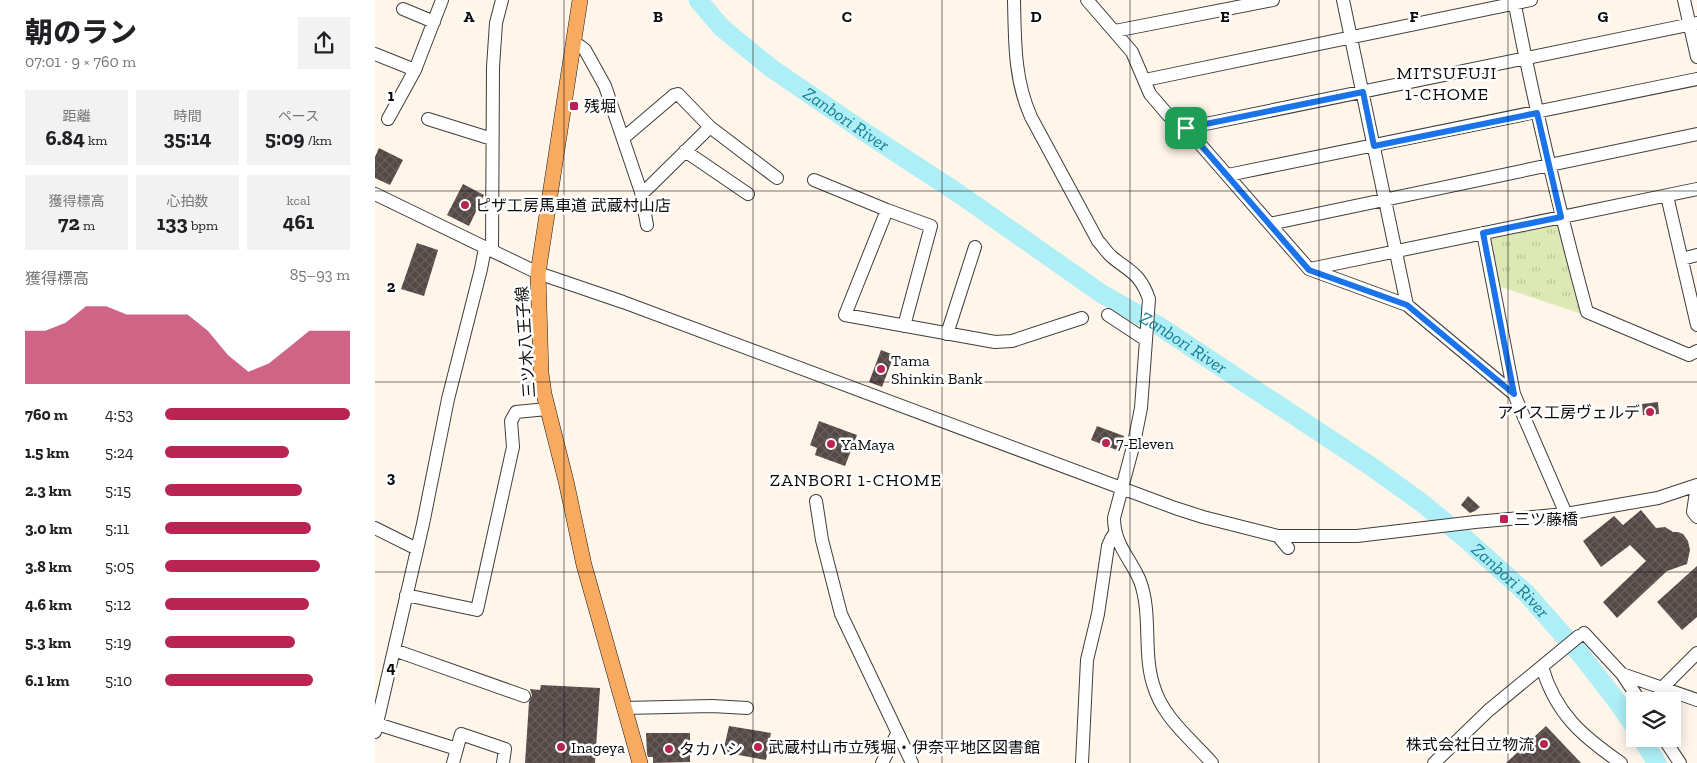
<!DOCTYPE html>
<html lang="ja">
<head>
<meta charset="utf-8">
<style>
	:root { --surface:#fff; --page:#f2f2f2; --text:#202124; --muted:#757577; --accent:#ba2453 }
	body { margin:0; font-family:"Zilla Slab","Noto Sans JP",serif; background:var(--page); color:var(--text); height:100vh; display:flex; flex-direction:column; font-size:19px; white-space:nowrap }
	* { box-sizing:border-box; margin:0 }
	p { font-size:16px; color:var(--muted) }
	.icon { flex:none; width:28px; height:28px; fill:none; stroke:currentColor; stroke-width:2; stroke-linecap:round; stroke-linejoin:round }
	.map { position:relative; flex:1; overflow:hidden }
	.sheet { display:flex; flex-direction:column; background:var(--surface); width:375px }
	.sheet>* { flex:none }
	.fabs { position:absolute; left:1251px; top:692px; display:grid; gap:10px }
	.fabs a { display:grid; place-items:center; width:55px; height:55px; border-radius:0px; background:var(--surface); box-shadow:0 2px 12px #0003; font-size:25px }
	.pin { position:absolute; display:grid; place-items:center; width:42px; height:42px; color:#fff; margin:-21px; border-radius:10px; box-shadow:0 2px 8px #0006 }
	.round { display:grid; place-items:center; flex:none; width:52px; height:52px; border-radius:0px; background:var(--page) }
	.headline { display:flex; align-items:center; justify-content:space-between; height:85px; padding:0 25px }
	h1 { font-size:28px; font-weight:800; line-height:38px }
	.stats { display:grid; grid-template-columns:repeat(3,1fr); gap:8px; height:85px; padding:5px 25px }
	.stats div { display:grid; align-content:center; border-radius:0px; background:var(--page); text-align:center }
	.stats b { font-size:21px; font-weight:800 }
	.stats small { font-size:14px; font-weight:400 }
	.stats p { font-size:14px }
	.chart { height:140px; padding:10px 25px }
	.chart p { display:flex; justify-content:space-between }
	.chart svg { width:100%; height:90px; margin-top:5px; fill:var(--accent); opacity:.7 }
	ul { padding:0 25px; list-style:none; font-size:16px }
	li { display:grid; grid-template-columns:80px 60px 1fr; align-items:center; height:38px }
	li i { height:12px; border-radius:6px; background:var(--accent) }
	main { display:flex; flex:1; min-height:0 }
	.map>svg:first-child { display:block }
	.park { fill:url(#park-tufts) }
	.lines { fill:none; stroke-linecap:round; stroke-linejoin:round }
	.river { stroke:#aeeef6; stroke-width:19 }
	.building { fill:url(#building-cross-hatch) }
	.minor-casing { stroke:#3e3e3e; stroke-width:14 }
	.major-casing { stroke:#1c1c1c; stroke-width:16 }
	.minor { stroke:#fff; stroke-width:12 }
	.major { stroke:#f8aa60; stroke-width:15 }
	.route-casing { stroke:#fff; stroke-width:10 }
	.route { stroke:#1a73e8; stroke-width:6 }
	.grid { fill:none; stroke:#0b0b0b; stroke-width:1; stroke-opacity:0.55 }
	.poi-dot { fill:#ba2453; stroke:#fff; stroke-width:2 }
	.labels { text-anchor:middle; stroke-width:5; stroke-linejoin:round; paint-order:stroke }
	.poi-label { font-size:16px; fill:#0b0b0b; stroke:#fff; text-anchor:start }
	.street-label { font-size:16px; fill:#0b0b0b; stroke:#fff }
	.neighbourhood-label { font-size:18px; letter-spacing:1px; fill:#0b0b0b; stroke:#fff }
	.water-label { font-size:18px; font-style:italic; fill:#167f94; stroke:#fff }
	.grid-label { font-size:16px; text-anchor:middle; font-weight:bold; fill:#0b0b0b; stroke:#fff; stroke-width:5; stroke-linejoin:round; paint-order:stroke }
</style>
</head>
<body>
<main>
<section class="sheet">
<div class="headline"><div><h1>朝のラン</h1><p>07:01 · 9 × 760 m</p></div><a class="round"><svg class="icon" aria-label="share" viewBox="0 0 24 24"><path d="M12 15V3M7 8l5-5 5 5M5 13v7h14v-7"/></svg></a></div>
<div class="stats">
<div><p>距離</p><b>6.84<small> km</small></b></div>
<div><p>時間</p><b>35:14</b></div>
<div><p>ペース</p><b>5:09<small> /km</small></b></div>
</div>
<div class="stats">
<div><p>獲得標高</p><b>72<small> m</small></b></div>
<div><p>心拍数</p><b>133<small> bpm</small></b></div>
<div><p>kcal</p><b>461</b></div>
</div>
<div class="chart"><p><span>獲得標高</span>85–93 m</p>
<svg viewBox="0 0 160 44" preserveAspectRatio="none"><path d="M0 44V18L10 18L20 14L30 6L40 6L50 10L60 10L70 10L80 10L90 18L100 30L110 38L120 34L130 26L140 18L150 18L160 18V44z"/></svg>
</div>
<ul>
<li><b>760 m</b>4:53<i style="width:100%"></i></li>
<li><b>1.5 km</b>5:24<i style="width:67%"></i></li>
<li><b>2.3 km</b>5:15<i style="width:74%"></i></li>
<li><b>3.0 km</b>5:11<i style="width:79%"></i></li>
<li><b>3.8 km</b>5:05<i style="width:84%"></i></li>
<li><b>4.6 km</b>5:12<i style="width:78%"></i></li>
<li><b>5.3 km</b>5:19<i style="width:70%"></i></li>
<li><b>6.1 km</b>5:10<i style="width:80%"></i></li>
</ul>
</section>
<div class="map">
<svg width="1322" height="763" viewBox="0 0 1322 763">
	<defs>
		<pattern id="park-tufts" width="24" height="20" patternUnits="userSpaceOnUse" patternTransform="scale(1.25)"><rect width="24" height="20" fill="#dde8b4"/><path d="M3 7l-1-3M5 7V3M7 7l1-3M15 17l-1-3M17 17v-4M19 17l1-3" fill="none" stroke="#bcc699"/></pattern>
		<pattern id="building-cross-hatch" width="8" height="8" patternUnits="userSpaceOnUse" patternTransform="scale(1.25)"><rect width="8" height="8" fill="#544947"/><path d="M0 0l8 8M0 8l8-8" fill="none" stroke="#685f5d"/></pattern>
	</defs>
	<rect width="100%" height="100%" fill="#fff5e9"/>
	<path class="park" d="M1184,220L1210,315L1120,285L1110,234Z"/>
	<g class="lines">
		<g class="river">
			<path id="s1" d="M323,0L347,28L396,68L494,135L583,193L727,294L784,326L997,467L1047,503L1092,540L1151,593L1206,655L1241,700L1260,727"/>
			<path d="M1267,739L1282,763"/>
		</g>
	</g>
	<path class="building" d="M4,148L28,160L15,185L0,178V157Z
		M88,184L109,195L94,226L72,215Z
		M42,243L63,250L49,296L26,289Z
		M506,350L519,355L507,387L494,382Z
		M1283,402L1284,414L1268,415L1267,404Z
		M444,421L482,435L470,466L440,455L442,448L435,445Z
		M722,426L749,436L744,451L716,440Z
		M1093,496L1105,507L1100,511L1095,513L1086,505Z
		M1266,510L1281,528L1290,527L1298,532H1303L1308,534L1313,541L1315,550L1312,564L1292,571L1242,618L1228,602L1271,561L1255,545L1226,567L1208,541L1239,516L1248,525Z
		M1322,566V617L1307,630L1282,602Z
		M166,685L225,688L220,763H150L154,702L157,695L155,689L165,690Z
		M354,726L396,733L391,760L348,752Z
		M1171,726L1206,763H1131Z
		M271,733H315V762L278,763V757H273L272,754Z"/>
	<g class="lines">
		<defs>
			<path id="minor" d="M639,0C640,41 639,79 656,117L723,241C728,246 731,252 737,257C755,272 765,273 774,299L766,408L759,443L739,518C739,545 756,559 765,581C777,613 768,652 778,684C787,717 815,738 837,763
				M712,0L757,52L775,94L793,115L811,128L934,269L1032,305L1139,394
				M968,0L1032,305
				M1139,0C1159,105 1184,209 1212,312L1314,355L1322,351
				M1309,0L1322,57
				M28,9L59,22
				M740,31L898,0
				M199,44L205,46L210,50L230,86L266,192L272,225
				M0,54L40,70
				M770,80L1156,0
				M13,119L40,70L67,0
				M53,119L117,139
				M335,127L402,178
				M811,128L1322,23
				M247,136L252,135L299,95L303,94L335,127L271,190L266,192
				M310,151L373,194
				M853,175L1322,79
				M439,180L512,210L556,226L529,326
				M0,194L163,273L248,302L800,508L828,517L903,536H982L1100,522L1191,514L1283,498L1322,485
				M1292,196L1322,325
				M512,210L470,315L620,342L637,341L707,318
				M895,224L1322,134
				M1108,233L1139,394L1191,514
				M117,251L118,67L121,23L127,0
				M1307,259L1322,255
				M935,269L1322,189
				M733,315L771,340
				M572,334L600,247
				M1322,485L1318,512L1322,517
				M441,501L447,540L466,614L537,763
				M0,528L42,549
				M903,536L913,548
				M31,595L102,610L138,447L136,421L141,412L172,409
				M1209,633L1247,674L1265,701
				M19,650L149,696
				M1167,667C1181,714 1207,736 1246,763
				M1247,674L1322,700
				M1288,687L1322,653
				M249,708L337,706L372,708
				M2,724L82,749
				M0,732L48,524L73,399L106,269L110,248
				M1289,739L1305,763
				M78,763L86,734L130,749L128,763
				M507,763L522,734
				M707,763L712,660L723,614L733,546L736,539L740,533
				M1059,763L1114,710L1204,636"/>
			<path id="major" d="M205,0L163,273L166,373L169,394L191,481L209,565L265,763"/>
		</defs>
		<use href="#minor" class="minor-casing"/>
		<use href="#major" class="major-casing"/>
		<use href="#minor" class="minor"/>
		<use href="#major" class="major"/>
	</g>
	<g class="lines">
		<defs>
			<path id="route" d="M988,92L999,146L1162,113L1186,217L1108,233L1139,394L1032,305L934,270L811,128Z"/>
		</defs>
		<use href="#route" class="route-casing"/>
		<use href="#route" class="route"/>
	</g>
	<path class="grid" d="M189,0V763M378,0V763M567,0V763M755,0V763M944,0V763M1133,0V763M0,191H1322M0,382H1322M0,572H1322"/>
	<g class="poi-dot">
		<rect x="194" y="101" width="10" height="10" rx="2.5"/>
		<circle cx="90" cy="205" r="5"/>
		<circle cx="506" cy="369" r="5"/>
		<circle cx="1275" cy="412" r="5"/>
		<circle cx="731" cy="443" r="5"/>
		<circle cx="456" cy="444" r="5"/>
		<rect x="1124" y="514" width="10" height="10" rx="2.5"/>
		<circle cx="1169" cy="744" r="5"/>
		<circle cx="186" cy="747" r="5"/>
		<circle cx="383" cy="747" r="5"/>
		<circle cx="294" cy="749" r="5"/>
	</g>
	<g class="labels">
		<g class="poi-label">
			<text x="209" y="112">残堀</text>
			<text x="100" y="211">ピザ工房馬車道 武蔵村山店</text>
			<text x="516" y="366">Tama<tspan x="516" dy="18">Shinkin Bank</tspan></text>
			<text x="1265" y="418" text-anchor="end">アイス工房ヴェルデ</text>
			<text x="741" y="449">7-Eleven</text>
			<text x="466" y="450">YaMaya</text>
			<text x="1139" y="525">三ツ藤橋</text>
			<text x="1159" y="750" text-anchor="end">株式会社日立物流</text>
			<text x="196" y="753">Inageya</text>
			<text x="393" y="753">武蔵村山市立残堀・伊奈平地区図書館</text>
			<text x="304" y="755">タカハシ</text>
		</g>
		<g class="street-label">
			<text transform="translate(150 342) rotate(-94)" y="6">三ツ木八王子線</text>
		</g>
		<g class="neighbourhood-label">
			<text x="1072" y="79">MITSUFUJI<tspan x="1072" dy="21">1-CHOME</tspan></text>
			<text x="481" y="486">ZANBORI 1-CHOME</text>
		</g>
		<g class="water-label">
			<text dy="6" stroke="none"><textPath href="#s1" startOffset="191">Zanbori River</textPath></text>
			<text dy="6" stroke="none"><textPath href="#s1" startOffset="596">Zanbori River</textPath></text>
			<text dy="6" stroke="none"><textPath href="#s1" startOffset="1001">Zanbori River</textPath></text>
		</g>
	</g>
	<g class="grid-label">
		<text x="94" y="22">A</text>
		<text x="283" y="22">B</text>
		<text x="472" y="22">C</text>
		<text x="661" y="22">D</text>
		<text x="850" y="22">E</text>
		<text x="1039" y="22">F</text>
		<text x="1228" y="22">G</text>
		<text x="16" y="101">1</text>
		<text x="16" y="292">2</text>
		<text x="16" y="483">3</text>
		<text x="16" y="673">4</text>
	</g>
</svg>
<div class="fabs">
<a><svg class="icon" aria-label="layers" viewBox="0 0 24 24"><path d="M12 4l9 5-9 5-9-5zM3 14l9 5 9-5"/></svg></a>
</div>
<div class="pin" style="left:811px;top:128px;background:#1e9e55"><svg class="icon" aria-label="arrive" viewBox="0 0 24 24"><path d="M6 21V4h12l-3 4 3 4H6"/></svg></div>
</div>
</main>
</body>
</html>
